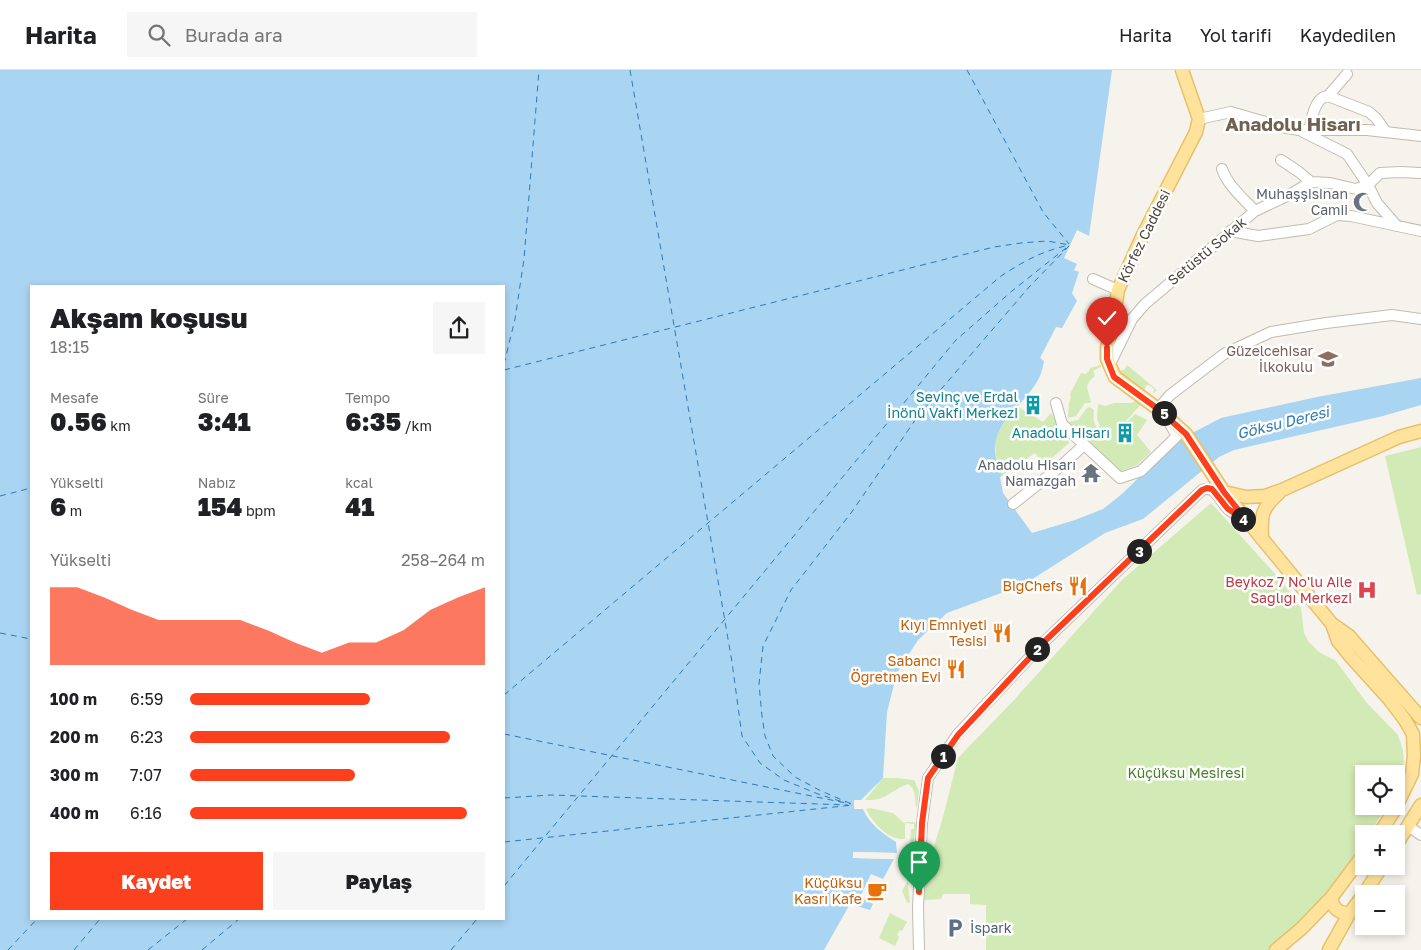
<!DOCTYPE html>
<html lang="tr">
<head>
<meta charset="utf-8">
<style>
	:root { --surface:#fff; --page:#f6f6f6; --text:#202124; --muted:#757577; --line:#e0e0e0; --accent:#fc3f1d }
	body { margin:0; font-family:"Golos Text",sans-serif; background:var(--page); color:var(--text); height:100vh; display:flex; flex-direction:column; font-size:19px; white-space:nowrap }
	* { box-sizing:border-box; margin:0 }
	p { font-size:16px; color:var(--muted) }
	.icon { flex:none; width:28px; height:28px; fill:none; stroke:currentColor; stroke-width:2; stroke-linecap:round; stroke-linejoin:round }
	.map { position:relative; flex:1; overflow:hidden }
	.sheet { position:absolute; left:30px; top:215px; width:475px; height:635px; display:flex; flex-direction:column; background:var(--surface); border-radius:0px; box-shadow:0 2px 8px #0003 }
	.sheet>* { flex:none }
	.tools { position:absolute; left:1355px; top:695px; display:grid; gap:10px }
	.tools a { display:grid; place-items:center; width:50px; height:50px; border-radius:0px; background:var(--surface); box-shadow:0 2px 8px #0003; font-size:25px }
	.pin { position:absolute; display:grid; place-items:center; width:42px; height:42px; color:#fff; margin:-51px -21px; border-radius:50% 50% 50% 0; rotate:-45deg; box-shadow:0 0 5px #0007 }
	.pin .icon { rotate:45deg }
	.km { position:absolute; width:25px; height:25px; margin:-12px; border-radius:50%; background:#222; color:#fff; font-size:14px; line-height:25px; text-align:center }
	.round { display:grid; place-items:center; flex:none; width:52px; height:52px; border-radius:0px; background:var(--page) }
	.head { display:flex; align-items:center; justify-content:space-between; height:85px; padding:0 20px }
	h1 { font-size:28px; font-weight:800; line-height:38px }
	.figures { display:grid; grid-template-columns:repeat(3,1fr); gap:8px; height:85px; padding:5px 20px }
	.figures div { display:grid; align-content:center }
	.figures b { font-size:25px; font-weight:800 }
	.figures small { font-size:14px; font-weight:400 }
	.figures p { font-size:14px }
	.chart { height:140px; padding:10px 20px }
	.chart p { display:flex; justify-content:space-between }
	.chart svg { width:100%; height:90px; margin-top:5px; fill:var(--accent); opacity:.7 }
	.button { display:flex; gap:10px; margin-top:auto; padding:10px 20px }
	.button a { flex:1; height:58px; border-radius:0px; background:var(--accent); color:#fff; font-size:20px; font-weight:800; line-height:58px; text-align:center }
	.button a+a { background:var(--page); color:var(--text) }
	ul { padding:0 20px; list-style:none; font-size:16px }
	li { display:grid; grid-template-columns:80px 60px 1fr; align-items:center; height:38px }
	li i { height:12px; border-radius:6px; background:var(--accent) }
	header { display:flex; align-items:center; gap:30px; box-sizing:border-box; height:70px; padding:0 25px; background:var(--surface); border-bottom:1px solid var(--line) }
	header strong { font-size:24px }
	nav { display:flex; gap:28px; margin-inline-start:auto; font-size:18px }
	.search { width:350px; height:45px; background:var(--page); display:flex; align-items:center; gap:12px; box-sizing:border-box; padding:0 18px; border-radius:0px; color:var(--muted); font-size:19px }
	.map>svg:first-child { display:block }
	.green { fill:#d2eab5 }
	.water { fill:#a9d4f2; fill-rule:evenodd }
	.pier { fill:#f6f3ec }
	.lines { fill:none; stroke-linecap:round; stroke-linejoin:round }
	.ferry { stroke:#2e7ab2; stroke-width:1; stroke-dasharray:6 5; stroke-linecap:butt }
	.minor-casing { stroke:#c2bbae; stroke-width:12 }
	.major-casing { stroke:#e6c16a; stroke-width:15 }
	.minor { stroke:#fff; stroke-width:10 }
	.major { stroke:#ffe39c; stroke-width:12 }
	.route-casing { stroke:#fff; stroke-width:10 }
	.route { stroke:#fc3f1d; stroke-width:6 }
	.labels { text-anchor:middle; stroke-width:5; stroke-linejoin:round; paint-order:stroke }
	.worship-label { font-size:14px; fill:#5b616d; stroke:#fff; text-anchor:end }
	.street-label { font-size:14px; fill:#4b4439; stroke:#fff }
	.education-label { font-size:14px; fill:#785e54; stroke:#fff; text-anchor:end }
	.culture-label { font-size:14px; fill:#0d838f; stroke:#fff; text-anchor:end }
	.health-label { font-size:14px; fill:#be3a42; stroke:#fff; text-anchor:end }
	.food-label { font-size:14px; fill:#c56008; stroke:#fff; text-anchor:end }
	.park-label { font-size:14px; fill:#4a7f2a; stroke:#fff }
	.service-label { font-size:14px; fill:#4e5e75; stroke:#fff; text-anchor:start }
	.water-label { font-size:15px; font-style:italic; fill:#2e7ab2; stroke:#fff }
	.district-label { font-size:19px; font-weight:bold; fill:#6e6250; stroke:#fff }
</style>
</head>
<body>
<header>
<strong>Harita</strong>
<div class="search"><svg class="icon" aria-label="search" viewBox="0 0 24 24"><circle cx="10" cy="10" r="6"/><path d="M15 15l6 6"/></svg>Burada ara</div>
<nav><a>Harita</a><a>Yol tarifi</a><a>Kaydedilen</a></nav>
</header>
<div class="map">
<svg width="1421" height="880" viewBox="0 0 1421 880">
	<rect width="100%" height="100%" fill="#f6f3ec"/>
	<path class="green" d="M1101,295V297L1093,301L1095,306C1082,316 1089,320 1091,333H1085L1076,346L1068,348L1069,332L1071,328L1070,324L1081,303L1086,304L1089,301L1090,298Z
		M1127,295L1157,320L1153,324L1154,319L1149,315H1147L1145,318L1143,324L1121,307V300H1124Z
		M1138,329L1144,331L1126,351H1128L1135,344L1147,350L1137,365L1151,382L1137,395L1121,401L1068,352L1078,350L1087,338L1090,337L1094,340C1093,348 1093,353 1098,359L1100,356L1097,349L1098,334L1106,336L1114,333H1132Z
		M1017,336L1043,352L1051,343L1069,373L1044,395L1035,383L1002,406C989,370 995,365 1017,336Z
		M1421,377V524L1417,525L1385,386Z
		M1211,433L1277,506L1289,521L1301,538L1304,563L1308,571L1319,582L1336,591L1366,632L1398,665L1403,681L1404,695L1399,717L1396,722V704H1364V736H1387L1369,764H1364V772L1333,821L1269,880H986V835L970,834V824H943L941,829L924,830L923,821L928,796L943,747L958,688L1014,630L1122,510Z
		M883,708H897L914,710L919,721L917,737H916C915,729 916,718 908,714C899,717 893,722 886,726C879,730 873,730 865,730Z
		M870,738L893,743L904,753L906,752H915L916,755L908,815L910,833L907,832L902,821L907,812L909,799L911,759H914V754L905,753V769C904,769 897,769 896,768C884,765 871,750 866,739Z
		M890,843L907,852L902,861L900,860L897,865L899,867L895,876L879,868Z"/>
	<path class="water" d="M0,0H1112L1089,166L1077,160L1064,188L1077,194L1074,200L1079,202L1072,223L1077,231L1062,258L1056,257L1040,288L1044,291C1043,296 1042,301 1040,306C1029,331 998,347 995,376C994,386 999,397 1002,406L1000,407L1003,423L1032,463L1075,450L1103,439L1122,424L1175,372L1221,348L1317,327L1421,308V335L1383,346L1234,380L1219,387L1143,449L1105,463L1023,515L947,543L918,570L897,603L887,642L883,708L861,730H854V739H863C870,755 882,763 896,772L897,783L853,782V788L894,789L883,809L871,804L860,827L873,834L870,840L850,834L824,880H0ZM31,216H504V849H31Z"/>
	<path class="pier" d="M853,782L897,783L895,786L855,784L895,787L894,789L853,788Z"/>
	<g class="lines">
		<path class="ferry" d="M630,0L732,592L742,666L760,693L784,710L818,724L846,733
			M967,0L1043,142L1069,174
			M504,294L515,249L524,189L539,0
			M504,300L994,177L1021,173L1047,171L1070,175L1030,216L918,346L851,443L791,520L763,576L759,614L762,646L765,666L773,686L795,707L821,721L854,735
			M0,426L31,418
			M0,563L31,569
			M504,625L1001,206C1026,190 1040,182 1069,175
			M504,664L851,734
			M504,728L551,725L848,735
			M504,772L853,735
			M504,816L956,270L1012,221L1066,178
			M8,880L37,849
			M74,880L100,849
			M148,880L187,849
			M202,880L239,849
			M451,880L477,849"/>
		<defs>
			<path id="minor" d="M1328,26L1347,4
				M1199,49L1231,42L1282,57L1299,60H1367L1421,66
				M1310,61C1311,49 1315,27 1328,26L1369,42L1376,48L1386,62
				M1303,62L1347,84L1368,115L1377,133L1397,156
				M1281,90L1299,102L1311,112
				M1222,99C1228,116 1243,128 1255,141
				M1230,161L1258,166L1309,159L1337,145L1351,146L1421,161
				M1093,209L1118,220
				M1109,296L1132,249L1145,234L1255,141L1289,125L1311,112L1330,113L1356,119L1368,115L1380,103L1400,102L1421,103
				M1056,333L1062,354L1120,408L1141,401L1177,366L1170,354V350
				M1158,339L1170,325L1224,284L1271,262L1326,253L1392,245L1421,249
				M1013,434L1061,396L1084,375
				M1408,756L1421,765
				M919,880L918,838L922,753L928,708L957,665L1047,569L1202,420C1215,414 1220,432 1228,439C1232,443 1238,445 1242,448"/>
			<path id="major" d="M1182,0L1199,49L1196,62L1142,167L1118,220L1113,251L1107,278V289L1115,307L1158,339L1186,364L1224,422L1332,554L1349,566L1421,648
				M1224,422L1246,427L1265,426L1282,420L1399,367L1421,361
				M1262,469C1261,445 1261,439 1279,423
				M1332,554L1338,571L1351,587L1389,629L1405,650L1413,664L1414,686L1412,704L1394,741L1379,764
				M1396,775L1421,735
				M1364,824L1382,796
				M1331,828C1334,840 1338,842 1349,844
				M1276,880L1302,858L1331,828L1364,784
				M1329,880L1349,844L1364,824"/>
		</defs>
		<use href="#minor" class="minor-casing"/>
		<use href="#major" class="major-casing"/>
		<use href="#minor" class="minor"/>
		<use href="#major" class="major"/>
	</g>
	<g class="lines">
		<defs>
			<path id="route" d="M919,822L922,753L928,708L958,665L1047,569L1202,420L1207,418L1212,419L1228,439L1247,451L1224,422L1186,364L1158,339L1114,307L1107,289V278"/>
		</defs>
		<use href="#route" class="route-casing"/>
		<use href="#route" class="route"/>
	</g>
	<defs>
		<symbol id="mosque-bare" viewBox="-9 -9 18 18"><path d="M3.5-4.9A6 6 0 1 0 3.5 4.9A5 5 0 1 1 3.5-4.9Z" fill="#6b7280" stroke="#fff" stroke-width="2.5" paint-order="stroke"/></symbol>
		<symbol id="school-bare" viewBox="-9 -9 18 18"><path d="M0-5L7-2L0 1L-7-2ZM-4 1L0 2.5L4 1V4Q0 6-4 4Z" fill="#8d6e63" stroke="#fff" stroke-width="2.5" paint-order="stroke"/></symbol>
		<symbol id="building-bare" viewBox="-9 -9 18 18"><path d="M-4-6H4V6H1V3H-1V6H-4ZM-2.5-4.3h1.7v1.8h-1.7ZM.8-4.3h1.7v1.8H.8ZM-2.5-1h1.7V.8h-1.7ZM.8-1h1.7V.8H.8Z" fill="#0f9aa8" stroke="#fff" stroke-width="2.5" paint-order="stroke"/></symbol>
		<symbol id="temple-bare" viewBox="-9 -9 18 18"><path d="M0-6L5-2H3V0L6.5 2.5H4V6H1.5V3h-3V6H-4V2.5H-6.5L-3 0V-2H-5Z" fill="#6b7280" stroke="#fff" stroke-width="2.5" paint-order="stroke"/></symbol>
		<symbol id="restaurant-bare" viewBox="-9 -9 18 18"><path d="M-5-6h1v4h1v-4h1v4h1v-4h1v5L-1.5 .5V6h-2V.5L-5-1ZM5-6V6H3V1.5H1.5Q1.5-4 5-6Z" fill="#e8710a" stroke="#fff" stroke-width="2.5" paint-order="stroke"/></symbol>
		<symbol id="hospital-bare" viewBox="-9 -9 18 18"><path d="M-5-5h3v3.5h4V-5h3V5h-3V1.5h-4V5h-3Z" fill="#e0444e" stroke="#fff" stroke-width="2.5" paint-order="stroke"/></symbol>
		<symbol id="cafe-bare" viewBox="-9 -9 18 18"><path d="M-5.5-4.5H6V0H3Q3 3.5 0 3.5H-2.5Q-5.5 3.5-5.5 0ZM3-3.2v2h1.7v-2ZM-6 4.5H4V6H-6Z" fill="#e8710a" stroke="#fff" stroke-width="2.5" paint-order="stroke"/></symbol>
		<symbol id="parking-bare" viewBox="-9 -9 18 18"><path d="M-3.5-5.5H1a3.5 3.5 0 0 1 0 7H-1V5.5H-3.5ZM-1-3.4V-.6H.8a1.4 1.4 0 0 0 0-2.8Z" fill="#5c6f8a" stroke="#fff" stroke-width="2.5" paint-order="stroke"/></symbol>
	</defs>
	<g fill-rule="evenodd">
		<use href="#mosque-bare" x="1349" y="118" width="28" height="28"/>
		<use href="#school-bare" x="1314" y="275" width="28" height="28"/>
		<use href="#building-bare" x="1019" y="321" width="28" height="28"/>
		<use href="#building-bare" x="1111" y="349" width="28" height="28"/>
		<use href="#temple-bare" x="1077" y="389" width="28" height="28"/>
		<use href="#restaurant-bare" x="1064" y="502" width="28" height="28"/>
		<use href="#hospital-bare" x="1353" y="506" width="28" height="28"/>
		<use href="#restaurant-bare" x="988" y="549" width="28" height="28"/>
		<use href="#restaurant-bare" x="942" y="585" width="28" height="28"/>
		<use href="#cafe-bare" x="863" y="807" width="28" height="28"/>
		<use href="#parking-bare" x="941" y="844" width="28" height="28"/>
	</g>
	<g class="labels">
		<g class="worship-label">
			<text x="1348" y="129">Muhaşşisinan<tspan x="1348" dy="16">Camii</tspan></text>
			<text x="1076" y="400">Anadolu Hisarı<tspan x="1076" dy="16">Namazgah</tspan></text>
		</g>
		<g class="street-label">
			<text transform="translate(1144 166) rotate(-64)" y="5">Körfez Caddesi</text>
			<text transform="translate(1207 181) rotate(-40)" y="5">Setüstü Sokak</text>
		</g>
		<g class="education-label">
			<text x="1313" y="286">Güzelcehisar<tspan x="1313" dy="16">İlkokulu</tspan></text>
		</g>
		<g class="culture-label">
			<text x="1018" y="332">Sevinç ve Erdal<tspan x="1018" dy="16">İnönü Vakfı Merkezi</tspan></text>
			<text x="1110" y="368">Anadolu Hisarı</text>
		</g>
		<g class="health-label">
			<text x="1352" y="517">Beykoz 7 No'lu Aile<tspan x="1352" dy="16">Sağlığı Merkezi</tspan></text>
		</g>
		<g class="food-label">
			<text x="1063" y="521">BigChefs</text>
			<text x="987" y="560">Kıyı Emniyeti<tspan x="987" dy="16">Tesisi</tspan></text>
			<text x="941" y="596">Sabancı<tspan x="941" dy="16">Öğretmen Evi</tspan></text>
			<text x="862" y="818">Küçüksu<tspan x="862" dy="16">Kasrı Kafe</tspan></text>
		</g>
		<g class="park-label">
			<text x="1186" y="708">Küçüksu Mesiresi</text>
		</g>
		<g class="service-label">
			<text x="970" y="863">İspark</text>
		</g>
		<g class="water-label">
			<text transform="translate(1283 353) rotate(-14)" y="5">Göksu Deresi</text>
		</g>
		<g class="district-label">
			<text x="1293" y="61">Anadolu Hisarı</text>
		</g>
	</g>
</svg>
<div class="tools">
<a><svg class="icon" aria-label="locate" viewBox="0 0 24 24"><circle cx="12" cy="12" r="6"/><path d="M12 2v4M12 18v4M2 12h4M18 12h4"/></svg></a>
<a>+</a>
<a>−</a>
</div>
<div class="pin" style="left:919px;top:822px;background:#1e9e55"><svg class="icon" aria-label="arrive" viewBox="0 0 24 24"><path d="M6 21V4h12l-3 4 3 4H6"/></svg></div>
<div class="pin" style="left:1107px;top:278px;background:#d93025"><svg class="icon" aria-label="check" viewBox="0 0 24 24"><path d="M5 12l5 5 9-10"/></svg></div>
<b class="km" style="left:943px;top:686px">1</b>
<b class="km" style="left:1037px;top:579px">2</b>
<b class="km" style="left:1139px;top:481px">3</b>
<b class="km" style="left:1243px;top:449px">4</b>
<b class="km" style="left:1164px;top:343px">5</b>
<section class="sheet">
<div class="head"><div><h1>Akşam koşusu</h1><p>18:15</p></div><a class="round"><svg class="icon" aria-label="share" viewBox="0 0 24 24"><path d="M12 15V3M7 8l5-5 5 5M5 13v7h14v-7"/></svg></a></div>
<div class="figures">
<div><p>Mesafe</p><b>0.56<small> km</small></b></div>
<div><p>Süre</p><b>3:41</b></div>
<div><p>Tempo</p><b>6:35<small> /km</small></b></div>
</div>
<div class="figures">
<div><p>Yükselti</p><b>6<small> m</small></b></div>
<div><p>Nabız</p><b>154<small> bpm</small></b></div>
<div><p>kcal</p><b>41</b></div>
</div>
<div class="chart"><p><span>Yükselti</span>258–264 m</p>
<svg viewBox="0 0 160 44" preserveAspectRatio="none"><path d="M0 44V6L10 6L20 11L30 17L40 22L50 22L60 22L70 22L80 27L90 33L100 38L110 33L120 33L130 27L140 17L150 11L160 6V44z"/></svg>
</div>
<ul>
<li><b>100 m</b>6:59<i style="width:61%"></i></li>
<li><b>200 m</b>6:23<i style="width:88%"></i></li>
<li><b>300 m</b>7:07<i style="width:56%"></i></li>
<li><b>400 m</b>6:16<i style="width:94%"></i></li>
</ul>
<div class="button"><a>Kaydet</a><a>Paylaş</a></div>
</section>
</div>
</body>
</html>
